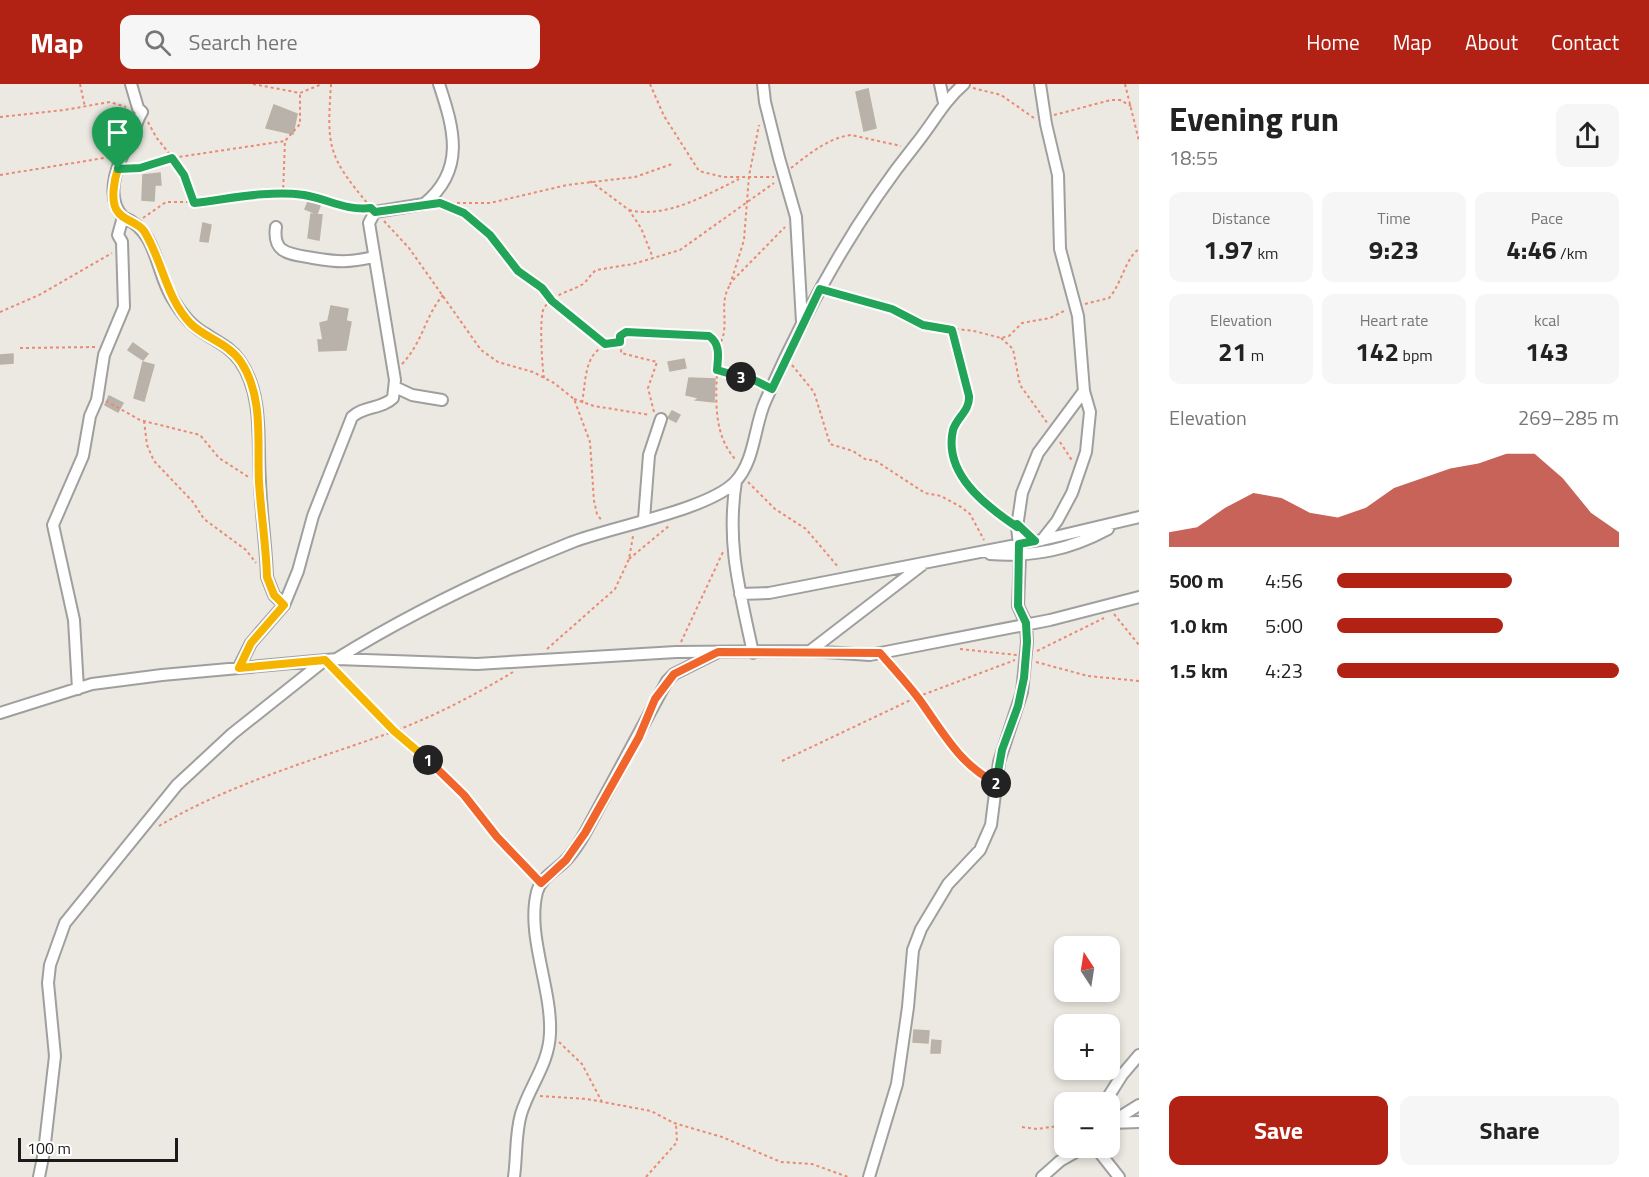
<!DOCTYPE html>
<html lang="en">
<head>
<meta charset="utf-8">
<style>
	:root { --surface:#fff; --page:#f6f6f6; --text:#222; --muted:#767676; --accent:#b12215 }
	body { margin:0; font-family:"Titillium Web",sans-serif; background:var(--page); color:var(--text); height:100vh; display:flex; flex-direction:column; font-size:22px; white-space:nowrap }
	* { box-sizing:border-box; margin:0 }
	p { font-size:20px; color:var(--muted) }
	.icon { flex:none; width:33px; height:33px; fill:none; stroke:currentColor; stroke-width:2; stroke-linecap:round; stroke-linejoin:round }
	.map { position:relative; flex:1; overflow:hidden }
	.panel { display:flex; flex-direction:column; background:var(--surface); width:510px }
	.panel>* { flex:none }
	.needle { width:39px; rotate:348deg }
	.fabs { position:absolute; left:1054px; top:852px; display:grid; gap:12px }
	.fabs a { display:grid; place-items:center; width:66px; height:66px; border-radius:12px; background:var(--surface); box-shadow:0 3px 9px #0003; font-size:30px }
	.scale { position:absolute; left:18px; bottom:15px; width:160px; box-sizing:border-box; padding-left:6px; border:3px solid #1b1b1b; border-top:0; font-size:16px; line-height:21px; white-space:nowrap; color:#1b1b1b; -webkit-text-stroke:4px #fff; paint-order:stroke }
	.pin { position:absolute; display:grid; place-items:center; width:51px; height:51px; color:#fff; margin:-62px -26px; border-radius:50% 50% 50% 0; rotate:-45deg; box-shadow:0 0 6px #0007 }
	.pin .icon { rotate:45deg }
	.km { position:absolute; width:30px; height:30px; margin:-15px; border-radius:50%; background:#222; color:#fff; font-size:16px; line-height:30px; text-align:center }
	.round { display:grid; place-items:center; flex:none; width:63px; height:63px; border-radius:12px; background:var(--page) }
	.summary { display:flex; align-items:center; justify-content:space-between; height:102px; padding:0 30px }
	h1 { font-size:33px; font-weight:700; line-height:45px }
	.metrics { display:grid; grid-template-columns:repeat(3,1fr); gap:9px; height:102px; padding:6px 30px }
	.metrics div { display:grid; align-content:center; border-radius:12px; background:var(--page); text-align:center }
	.metrics b { font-size:26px; font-weight:700 }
	.metrics small { font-size:16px; font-weight:400 }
	.metrics p { font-size:16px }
	.chart { height:168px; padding:12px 30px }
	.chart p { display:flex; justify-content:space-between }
	.chart svg { width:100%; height:108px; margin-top:6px; fill:var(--accent); opacity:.7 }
	.primary-button { display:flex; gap:12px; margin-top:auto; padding:12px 30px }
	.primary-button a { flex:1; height:69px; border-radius:12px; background:var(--accent); color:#fff; font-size:24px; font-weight:700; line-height:69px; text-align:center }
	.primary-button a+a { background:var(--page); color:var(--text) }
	ul { padding:0 30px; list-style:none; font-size:20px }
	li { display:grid; grid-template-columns:96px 72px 1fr; align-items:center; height:45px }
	li i { height:15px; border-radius:8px; background:var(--accent) }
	header { display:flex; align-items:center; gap:36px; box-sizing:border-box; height:84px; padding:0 30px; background:var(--accent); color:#fff }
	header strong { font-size:28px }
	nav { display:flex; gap:33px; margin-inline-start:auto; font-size:21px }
	.search { width:420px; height:54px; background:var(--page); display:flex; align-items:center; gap:15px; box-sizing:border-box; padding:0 21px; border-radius:12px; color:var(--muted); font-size:22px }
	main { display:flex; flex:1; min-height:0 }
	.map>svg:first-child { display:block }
	.building { fill:#b8b2ab; stroke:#bbb1a5; stroke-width:1.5 }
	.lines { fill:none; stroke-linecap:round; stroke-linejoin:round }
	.street-casing { stroke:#9f9f9f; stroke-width:14 }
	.path { stroke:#ea8a74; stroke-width:2; stroke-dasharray:3 3; stroke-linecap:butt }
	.street { stroke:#fff; stroke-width:10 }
	.split-1-casing { stroke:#fff; stroke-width:12 }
	.split-2-casing { stroke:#fff; stroke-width:12 }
	.split-3-casing { stroke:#fff; stroke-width:12 }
	.split-4-casing { stroke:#fff; stroke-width:12 }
	.split-1 { stroke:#f5b400; stroke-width:8 }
	.split-2 { stroke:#f0652b; stroke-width:8 }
	.split-3 { stroke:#22a559; stroke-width:8 }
	.split-4 { stroke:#22a559; stroke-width:8 }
</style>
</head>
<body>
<header>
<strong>Map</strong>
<div class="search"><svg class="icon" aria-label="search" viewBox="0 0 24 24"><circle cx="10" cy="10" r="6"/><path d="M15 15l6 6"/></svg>Search here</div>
<nav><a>Home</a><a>Map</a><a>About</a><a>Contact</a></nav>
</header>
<main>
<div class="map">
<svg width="1139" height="1093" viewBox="0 0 1139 1093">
	<rect width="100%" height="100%" fill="#ebe9e1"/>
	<path class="building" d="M868,5L876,44L864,47L856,8Z
		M274,21L297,30L293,50L266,44Z
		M160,89L161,101H155L154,117L142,116L143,91Z
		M308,118L320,122L317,130L305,125Z
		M311,130L322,131L319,156L308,154Z
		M203,139L211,141L208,158L200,157Z
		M331,222L348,225L346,237L351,238L346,266L319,267L318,256H323L320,239L328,237Z
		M133,259L148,270L143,276L128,266Z
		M13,270V279L0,280V271Z
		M684,275L686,284L670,287L668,278Z
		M143,278L154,281L144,317L134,314Z
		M689,294L715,295L714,318L696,316L699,314L686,311Z
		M109,312L123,319L118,328L105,321Z
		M672,327L680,331L676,338L668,334Z
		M914,946L929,947L928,959L913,958Z
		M932,956L941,957L940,969H931Z"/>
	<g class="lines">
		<defs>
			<path id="street" d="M763,0L765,18L779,74L796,133L802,238
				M940,0L944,19
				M1040,0L1046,40L1058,91L1060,165L1078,232L1084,307L1090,328L1086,368L1072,409L1057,437L1042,456
				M123,133C157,147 155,184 171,212C179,226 190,241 204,249C218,258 230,263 240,277C264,312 257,358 260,397C261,430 266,461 267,493L274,511L284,521
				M276,143C272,171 292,170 313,174C337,178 348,179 373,173
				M395,303L412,311L442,316
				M736,397C726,461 740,507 753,569
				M644,435L649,371L661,335
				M990,470C1034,473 1069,466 1108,445
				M740,510L769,509L1042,456L1139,433
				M810,567L922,481
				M338,574C411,529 490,491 570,459C610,443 708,426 735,398C755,377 754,343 765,318C805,227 854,137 916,60C933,39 944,17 964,0
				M239,583L251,559L284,521L298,487L313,432L352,333C363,322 382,325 393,314L395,296L369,139L375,128L424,120C466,86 454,45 439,0
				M78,605L74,536L53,441L83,372L90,332L97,316L104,271L124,223L122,158L118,151L123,133C101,109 122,71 134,46C137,40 138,34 142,28L138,24L131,0
				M0,629L92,600L162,591L337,575L477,580L676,568L810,567L870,571L1050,536L1139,513
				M1105,1018L1122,991L1139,971
				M1110,1039L1139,1021
				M1110,1039L1139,1038
				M1096,1064L1119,1093
				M39,1093L44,1068L55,972L48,899L50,881L65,839L177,701L232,650L325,576
				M514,1093C517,1072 515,1051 521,1030C530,1001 549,980 550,949C552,904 526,851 537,808C541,793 557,786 567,775C574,767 580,758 585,749L667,597L674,590L716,569
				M869,1093L897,1000L908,923L913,866L921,845L948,800L980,766L991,741L999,678L1022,608L1027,558L1026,539L1018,522L1020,471L1017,443L1022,409L1038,369L1084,307
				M1042,1093L1060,1077L1083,1064"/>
		</defs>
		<use href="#street" class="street-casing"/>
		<path class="path" d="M80,0L85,23
			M253,0L300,9L322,0
			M331,0C327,62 327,71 368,120
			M650,0L664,32L699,87L723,93H774
			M1125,0L1139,57
			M973,4L1001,11L1034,34
			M1054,31L1111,16H1120L1131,22
			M0,33L64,26L110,18L126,23
			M148,38L156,53L179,82L194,119
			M791,84C809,70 828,54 851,51L901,62
			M127,85L165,75L285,57
			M0,91L110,73
			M590,97L629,126L641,144L653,174
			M283,110L285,57L300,40V9
			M439,119H490L567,101L635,93L672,80
			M441,120L464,129L487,148L518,187L542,204L552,217L605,260
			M629,126C666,135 706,111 739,95
			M143,134L166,118H210L232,113L283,110L305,111L347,124L365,125
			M384,137L409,164L481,266L498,278L533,288L554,299L574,315L590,358L594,417L597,430L602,437
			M733,196L785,143
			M730,201L744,156L749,92L759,41
			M830,208L892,225L923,241L974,247L1001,254L1009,252L1022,239L1050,234L1066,226
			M1085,220L1109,214C1121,201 1126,173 1139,165
			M0,228L39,211L112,169
			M952,246C955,259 971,308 969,318C968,329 956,335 953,346C944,385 979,416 1007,436
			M1001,254L1013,265L1020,301L1048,340
			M718,263C732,243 717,221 730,201
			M20,264L96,263
			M402,280C423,258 425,232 443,211
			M792,281L814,308L830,360L853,367L865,375L876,377L925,409L941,412L961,423L970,430L984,456
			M717,286L763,300
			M544,294C542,283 539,232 544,224C554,209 570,208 583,200C588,196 591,190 596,186L633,180L680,166L774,99
			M574,315L594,322L650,331
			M106,317L140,336L200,351L219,374L250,394
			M582,319C587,289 584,262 619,258
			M654,328L648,304L657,278L621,269L622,249L652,248L709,252L715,256L718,263C718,299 708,346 736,376
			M144,337L147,361L154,377L193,418L204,435L246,466L256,479
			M1060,358L1073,378
			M748,398L775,425L806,445L839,484
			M629,475L670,441
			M1114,530L1139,561
			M681,558L723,468
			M547,565L615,505L629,475L633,452
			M960,565L1017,571
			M1037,567L1104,534
			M888,578L917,613L957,670L986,694
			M1036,578L1088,592L1139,597
			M335,586L394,647L440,686L535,792
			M782,677L917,613L1015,576
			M159,742C226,702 304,679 378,653C425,637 470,614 513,588
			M559,958L582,980L602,1018
			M540,1012L587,1015L651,1027L674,1039L722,1053L781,1078L812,1080L848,1093
			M1022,1043L1037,1045L1065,1041
			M646,1093L677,1058L676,1040"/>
		<use href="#street" class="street"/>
	</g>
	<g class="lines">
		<defs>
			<path id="split-1" d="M118,85C114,96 111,115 116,125C122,137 137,137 144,147C163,177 165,213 191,240C207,255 228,259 241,278C264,313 257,358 259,398C261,430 266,461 267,493L274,511L284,521L251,559L239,584L325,576L394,647L428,676"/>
			<path id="split-2" d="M428,676L464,711L497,753L541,799L566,776L585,749L639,653L655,615L674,590L718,568L880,569C893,584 907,599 919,615C943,648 959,680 996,699"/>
			<path id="split-3" d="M741,293L754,296L772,305L820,205L892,225L923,241L952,246L969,312C970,327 957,333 953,346C943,390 986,422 1017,443V440L1035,457L1019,460L1018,522L1026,539L1027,558L1024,594L1018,622L1002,666L996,699"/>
			<path id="split-4" d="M118,85L140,84L172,74L184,91L194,119C229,115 268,106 304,111C328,115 346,127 371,124L375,128L440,119L464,129L490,151L518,187L542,204L552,217L605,260L620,258V252L626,248L709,252C721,260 718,274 717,286L741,293"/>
		</defs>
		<use href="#split-1" class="split-1-casing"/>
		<use href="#split-2" class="split-2-casing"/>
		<use href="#split-3" class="split-3-casing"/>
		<use href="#split-4" class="split-4-casing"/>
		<use href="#split-1" class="split-1"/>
		<use href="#split-2" class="split-2"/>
		<use href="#split-3" class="split-3"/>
		<use href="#split-4" class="split-4"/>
	</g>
</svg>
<div class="fabs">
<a><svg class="needle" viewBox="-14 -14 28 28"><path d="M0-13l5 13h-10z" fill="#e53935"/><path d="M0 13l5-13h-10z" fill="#767676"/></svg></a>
<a>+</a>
<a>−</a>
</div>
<div class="scale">100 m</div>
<div class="pin" style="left:118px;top:85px;background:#1e9e55"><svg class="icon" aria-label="arrive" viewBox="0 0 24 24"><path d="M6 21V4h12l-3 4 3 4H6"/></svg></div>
<b class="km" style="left:428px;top:676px">1</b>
<b class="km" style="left:996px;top:699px">2</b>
<b class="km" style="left:741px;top:293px">3</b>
</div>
<section class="panel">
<div class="summary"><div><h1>Evening run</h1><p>18:55</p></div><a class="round"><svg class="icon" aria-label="share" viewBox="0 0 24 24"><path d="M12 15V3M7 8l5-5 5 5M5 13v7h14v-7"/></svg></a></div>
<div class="metrics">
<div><p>Distance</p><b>1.97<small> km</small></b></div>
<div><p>Time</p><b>9:23</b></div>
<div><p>Pace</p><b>4:46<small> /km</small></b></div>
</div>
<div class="metrics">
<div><p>Elevation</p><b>21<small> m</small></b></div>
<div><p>Heart rate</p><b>142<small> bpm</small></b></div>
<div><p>kcal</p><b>143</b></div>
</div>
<div class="chart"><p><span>Elevation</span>269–285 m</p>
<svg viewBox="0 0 160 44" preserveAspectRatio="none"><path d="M0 44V38L10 36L20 28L30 22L40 24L50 30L60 32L70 28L80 20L90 16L100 12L110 10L120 6L130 6L140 16L150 30L160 38V44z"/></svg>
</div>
<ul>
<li><b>500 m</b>4:56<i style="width:62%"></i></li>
<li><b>1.0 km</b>5:00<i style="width:59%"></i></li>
<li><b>1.5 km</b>4:23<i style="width:100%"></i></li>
</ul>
<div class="primary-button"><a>Save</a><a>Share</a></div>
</section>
</main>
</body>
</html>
